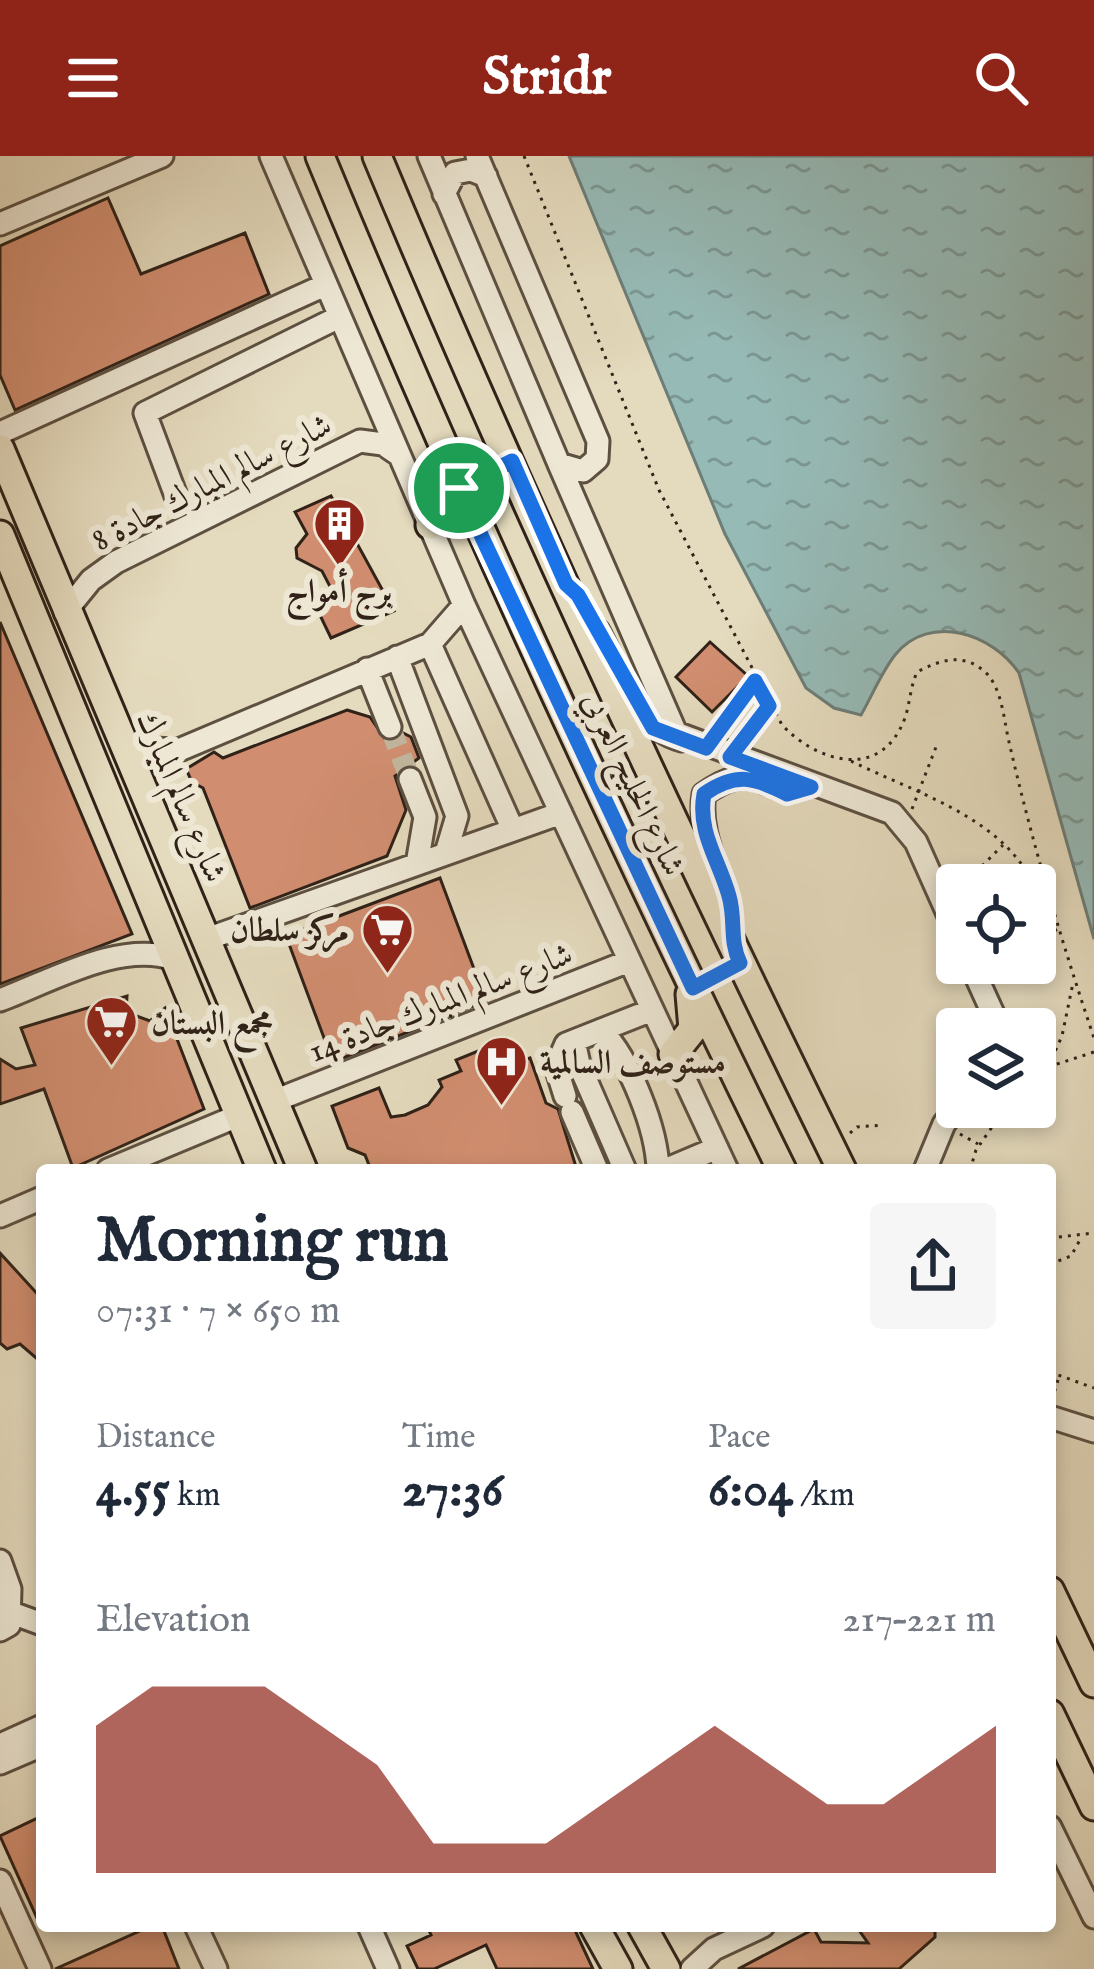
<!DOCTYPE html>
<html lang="en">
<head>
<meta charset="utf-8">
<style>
	:root { --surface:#fff; --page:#f6f6f7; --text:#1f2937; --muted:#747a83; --accent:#8f2418 }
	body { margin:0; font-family:"IM FELL English",Amiri,serif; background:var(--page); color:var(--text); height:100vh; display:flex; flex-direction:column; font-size:45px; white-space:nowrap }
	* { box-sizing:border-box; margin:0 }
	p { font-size:39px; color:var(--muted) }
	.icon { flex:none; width:66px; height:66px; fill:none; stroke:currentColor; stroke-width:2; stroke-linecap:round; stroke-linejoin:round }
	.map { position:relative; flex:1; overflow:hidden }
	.side { position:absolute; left:36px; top:1008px; width:1020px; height:768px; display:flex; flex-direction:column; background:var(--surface); border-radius:12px; box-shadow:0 6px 18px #0003 }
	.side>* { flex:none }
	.buttons { position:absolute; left:936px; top:708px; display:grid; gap:24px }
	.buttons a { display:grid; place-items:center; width:120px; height:120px; border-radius:12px; background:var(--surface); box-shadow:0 6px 18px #0003; font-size:60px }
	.pin { position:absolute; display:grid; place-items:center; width:102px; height:102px; color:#fff; margin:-51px; border:6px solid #fff; border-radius:50%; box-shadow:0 3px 12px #0007 }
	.round { display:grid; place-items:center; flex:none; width:126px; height:126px; border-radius:12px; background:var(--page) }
	.summary { display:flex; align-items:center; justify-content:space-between; height:204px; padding:0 60px }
	h1 { font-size:66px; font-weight:800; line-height:90px }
	.metrics { display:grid; grid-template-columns:repeat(3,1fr); gap:18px; height:204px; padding:12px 60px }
	.metrics div { display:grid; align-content:center }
	.metrics b { font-size:51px; font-weight:800 }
	.metrics small { font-size:33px; font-weight:400 }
	.metrics p { font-size:33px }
	.chart { height:336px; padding:24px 60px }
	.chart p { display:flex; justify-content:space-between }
	.chart svg { width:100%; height:216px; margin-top:12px; fill:var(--accent); opacity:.7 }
	header { display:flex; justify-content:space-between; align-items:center; height:156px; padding:0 60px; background:var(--accent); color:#fff; font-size:54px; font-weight:800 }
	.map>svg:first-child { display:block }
	.water { fill:url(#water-ripples); stroke:#6d7d77; stroke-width:3 }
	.building { fill:#d08d6f; stroke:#302218; stroke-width:3 }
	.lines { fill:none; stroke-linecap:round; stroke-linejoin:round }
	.minor-tunnel { stroke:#c0b59c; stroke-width:21; stroke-dasharray:21 10; stroke-linecap:butt }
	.minor-casing { stroke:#5d5041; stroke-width:27 }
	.major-casing { stroke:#302218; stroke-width:33 }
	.path { stroke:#302218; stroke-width:3; stroke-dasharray:3 6; stroke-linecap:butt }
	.minor { stroke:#ede7d4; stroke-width:21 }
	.major { stroke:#e4dabd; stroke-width:27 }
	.route-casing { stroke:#fff; stroke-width:24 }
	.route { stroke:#1a73e8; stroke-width:15 }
	.labels { text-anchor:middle; stroke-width:12; stroke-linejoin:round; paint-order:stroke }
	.street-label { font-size:33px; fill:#302218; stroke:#ede7d4 }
	.poi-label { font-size:33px; font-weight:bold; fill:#302218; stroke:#ede7d4; text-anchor:start }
</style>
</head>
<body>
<header><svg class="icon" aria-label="menu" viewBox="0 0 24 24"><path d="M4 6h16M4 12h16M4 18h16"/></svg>Stridr<svg class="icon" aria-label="search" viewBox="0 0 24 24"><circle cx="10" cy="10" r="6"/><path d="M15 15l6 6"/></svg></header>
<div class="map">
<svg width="1094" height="1813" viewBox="0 0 1094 1813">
	<defs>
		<pattern id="water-ripples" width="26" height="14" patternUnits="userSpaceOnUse" patternTransform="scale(3)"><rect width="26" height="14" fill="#96bab6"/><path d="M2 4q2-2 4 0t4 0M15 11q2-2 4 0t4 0" fill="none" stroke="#7b9793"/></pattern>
	</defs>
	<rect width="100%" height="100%" fill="#e4dabd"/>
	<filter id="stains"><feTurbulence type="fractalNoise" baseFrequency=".00167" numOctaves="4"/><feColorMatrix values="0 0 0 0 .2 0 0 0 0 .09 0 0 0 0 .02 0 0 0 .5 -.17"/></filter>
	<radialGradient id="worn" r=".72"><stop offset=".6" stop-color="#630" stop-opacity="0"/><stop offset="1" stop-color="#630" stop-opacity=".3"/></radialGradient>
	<path class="water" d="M569,0H1094V783L1019,517C993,478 930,456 895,499C881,517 872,540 861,559L834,552L806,532L725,378Z"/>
	<path class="building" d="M108,42L141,118L245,77L269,138L15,254L0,219V90Z
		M331,340L394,455L331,482L317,453L337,444L322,415L297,402L296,392L307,378L295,356Z
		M0,466L132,778L0,828Z
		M710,486L748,520L712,556L676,521Z
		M347,554L370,561L387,586L403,577L411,581L419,602L395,620L406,654L387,700L250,752L203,632L192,626L186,613L214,596L223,602Z
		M440,722L486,845L333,906L286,780Z
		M127,840L126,856L150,865L165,852L204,953L73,1012L44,933L0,948V903L16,913L35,909L21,872Z
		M488,891L498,913L530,902L546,947L558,953L577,1014H371L365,999L348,992L332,950L379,932L391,961L405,959L428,949L442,931L439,924L461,915L456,904Z
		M0,1097L42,1143V1207L20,1188L7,1193L0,1187Z
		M42,1660V1771H41L0,1680Z
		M151,1770H162L179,1813H55Z
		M427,1770H573L593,1813H497L486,1789L434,1813H418L407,1790L431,1779Z
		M856,1770H935V1781L899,1813H738L814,1773L821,1786L868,1787Z"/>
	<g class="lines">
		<path class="minor-tunnel" d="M390,571L410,623"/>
		<defs>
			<path id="minor" d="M271,0L464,449L727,1014
				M429,0L559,308L583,315L597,303L598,285L477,0
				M444,38L455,17L471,14L486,20
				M0,68L162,0
				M0,277L325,129
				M559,308L676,577L892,657L916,686L957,778
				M176,340L145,257L339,161
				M65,456L91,424L116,406L360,285L383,288L399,299
				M598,475C619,513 636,573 682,584
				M430,488L513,674
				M397,501L457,660L446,697
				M367,513L390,571
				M125,592L179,594L430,488L464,449
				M410,623L425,661L417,708
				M731,778C731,729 696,685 704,638C724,624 742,615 766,627
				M204,784L561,657
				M970,807L1000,873
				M0,844C51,825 121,784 174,803
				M601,874C630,904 657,973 658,1014
				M574,885L579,908L625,1014
				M565,940L556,911L566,888L652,854
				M274,945L629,805
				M572,956L597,1014
				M108,1014L240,959
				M665,1014L717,992
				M925,1014L944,968L957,951
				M0,1060L42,1042
				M1050,1261L1094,1275
				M0,1405L10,1433L9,1469L0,1474
				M12,1457L42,1468
				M0,1589L42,1570
				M0,1607L42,1589
				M1050,1671L1094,1761
				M0,1725L40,1813
				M196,1770L216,1813
				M369,1770L388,1813
				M692,1813L714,1793L763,1770"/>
			<path id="major" d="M320,0C462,344 618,680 782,1014
				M377,0C520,343 678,681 842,1014
				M0,293L303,1014
				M430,369L447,358L454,321
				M0,379L262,1014
				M673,898L693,873L690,838
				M1050,1435L1094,1527
				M1050,1558L1094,1650
				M594,1770L618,1813
				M642,1770L666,1813"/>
		</defs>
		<use href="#minor" class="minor-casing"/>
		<use href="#major" class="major-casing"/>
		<path class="path" d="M524,0L659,334L782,569C817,606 881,626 905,562C910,547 910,532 917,516C940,504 963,496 985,516C1002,531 1004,565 1009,586C1032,686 1061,784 1094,882
			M721,572L754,526
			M744,582L768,552
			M851,605C915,637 1001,660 1034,729
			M912,653L936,591
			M963,729L1003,689
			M1036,732L1057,777
			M1048,911L1062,880L1073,827
			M1035,923L1048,911L1094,896
			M850,977L857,971L883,969
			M960,978L978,988
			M970,1014L976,994L1006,951
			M1050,1082L1094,1077
			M1050,1108L1071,1100L1081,1082
			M1050,1216L1094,1232
			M1052,1244L1058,1224"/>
		<use href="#minor" class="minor"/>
		<use href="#major" class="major"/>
	</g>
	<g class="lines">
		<defs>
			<path id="route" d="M512,305L566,428L578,439L653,572L706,592L755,525L769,550L730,601L811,631L787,638C754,621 736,616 704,638C697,676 719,704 729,740C736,764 729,784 740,807L693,832L459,332Z"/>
		</defs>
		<use href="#route" class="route-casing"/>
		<use href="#route" class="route"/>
	</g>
	<defs>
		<symbol id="building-pin" viewBox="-11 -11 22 30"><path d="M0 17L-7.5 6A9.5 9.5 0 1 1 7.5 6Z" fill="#8f2418" stroke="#ede7d4"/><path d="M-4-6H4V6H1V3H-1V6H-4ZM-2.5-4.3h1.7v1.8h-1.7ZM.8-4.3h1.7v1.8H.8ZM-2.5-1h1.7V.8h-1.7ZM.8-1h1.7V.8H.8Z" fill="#fff"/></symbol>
		<symbol id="supermarket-pin" viewBox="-11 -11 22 30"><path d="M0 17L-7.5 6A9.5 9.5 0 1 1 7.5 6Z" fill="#8f2418" stroke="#ede7d4"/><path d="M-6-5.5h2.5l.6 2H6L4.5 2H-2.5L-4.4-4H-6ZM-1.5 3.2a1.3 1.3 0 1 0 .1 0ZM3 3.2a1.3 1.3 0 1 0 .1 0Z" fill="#fff"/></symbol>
		<symbol id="hospital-pin" viewBox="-11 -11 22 30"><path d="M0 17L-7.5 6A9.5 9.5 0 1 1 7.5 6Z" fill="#8f2418" stroke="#ede7d4"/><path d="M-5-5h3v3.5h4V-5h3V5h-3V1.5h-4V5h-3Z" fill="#fff"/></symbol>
	</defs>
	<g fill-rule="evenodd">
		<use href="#building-pin" x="310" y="338" width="59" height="81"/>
		<use href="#supermarket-pin" x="358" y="744" width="59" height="81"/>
		<use href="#supermarket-pin" x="82" y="836" width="59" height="81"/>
		<use href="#hospital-pin" x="472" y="876" width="59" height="81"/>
	</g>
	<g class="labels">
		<g class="street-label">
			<text transform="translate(211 325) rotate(-27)" y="12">شارع سالم المبارك جادة 8</text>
			<text transform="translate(635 627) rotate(65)" y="12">شارع الخليج العربي</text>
			<text transform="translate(183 640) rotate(67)" y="12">شارع سالم المبارك</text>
			<text transform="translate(440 845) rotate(-21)" y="12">شارع سالم المبارك جادة 14</text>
		</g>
		<g class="poi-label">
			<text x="339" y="446" text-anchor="middle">برج أمواج</text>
			<text x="349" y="785" text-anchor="end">مركز سلطان</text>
			<text x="151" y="878">مجمع البستان</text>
			<text x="540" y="917">مستوصف السالمية</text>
		</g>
	</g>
	<rect width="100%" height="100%" filter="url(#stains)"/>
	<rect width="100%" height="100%" fill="url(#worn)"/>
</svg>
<div class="buttons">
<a><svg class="icon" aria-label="locate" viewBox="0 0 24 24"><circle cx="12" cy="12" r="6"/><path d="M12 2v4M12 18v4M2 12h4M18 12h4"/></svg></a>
<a><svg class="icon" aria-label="layers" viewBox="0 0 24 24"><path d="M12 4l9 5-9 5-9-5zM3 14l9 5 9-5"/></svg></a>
</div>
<div class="pin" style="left:459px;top:332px;background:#1e9e55"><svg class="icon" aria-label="arrive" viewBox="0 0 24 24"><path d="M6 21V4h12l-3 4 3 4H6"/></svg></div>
<section class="side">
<div class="summary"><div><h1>Morning run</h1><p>07:31 · 7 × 650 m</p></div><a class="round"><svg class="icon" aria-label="share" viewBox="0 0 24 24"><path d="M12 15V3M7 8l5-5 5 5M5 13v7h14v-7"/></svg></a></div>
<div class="metrics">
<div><p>Distance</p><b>4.55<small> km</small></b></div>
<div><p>Time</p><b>27:36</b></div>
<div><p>Pace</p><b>6:04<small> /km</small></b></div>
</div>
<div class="chart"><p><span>Elevation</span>217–221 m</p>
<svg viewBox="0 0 160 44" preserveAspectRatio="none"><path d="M0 44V14L10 6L20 6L30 6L40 14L50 22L60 38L70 38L80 38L90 30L100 22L110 14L120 22L130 30L140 30L150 22L160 14V44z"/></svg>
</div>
</section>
</div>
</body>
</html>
